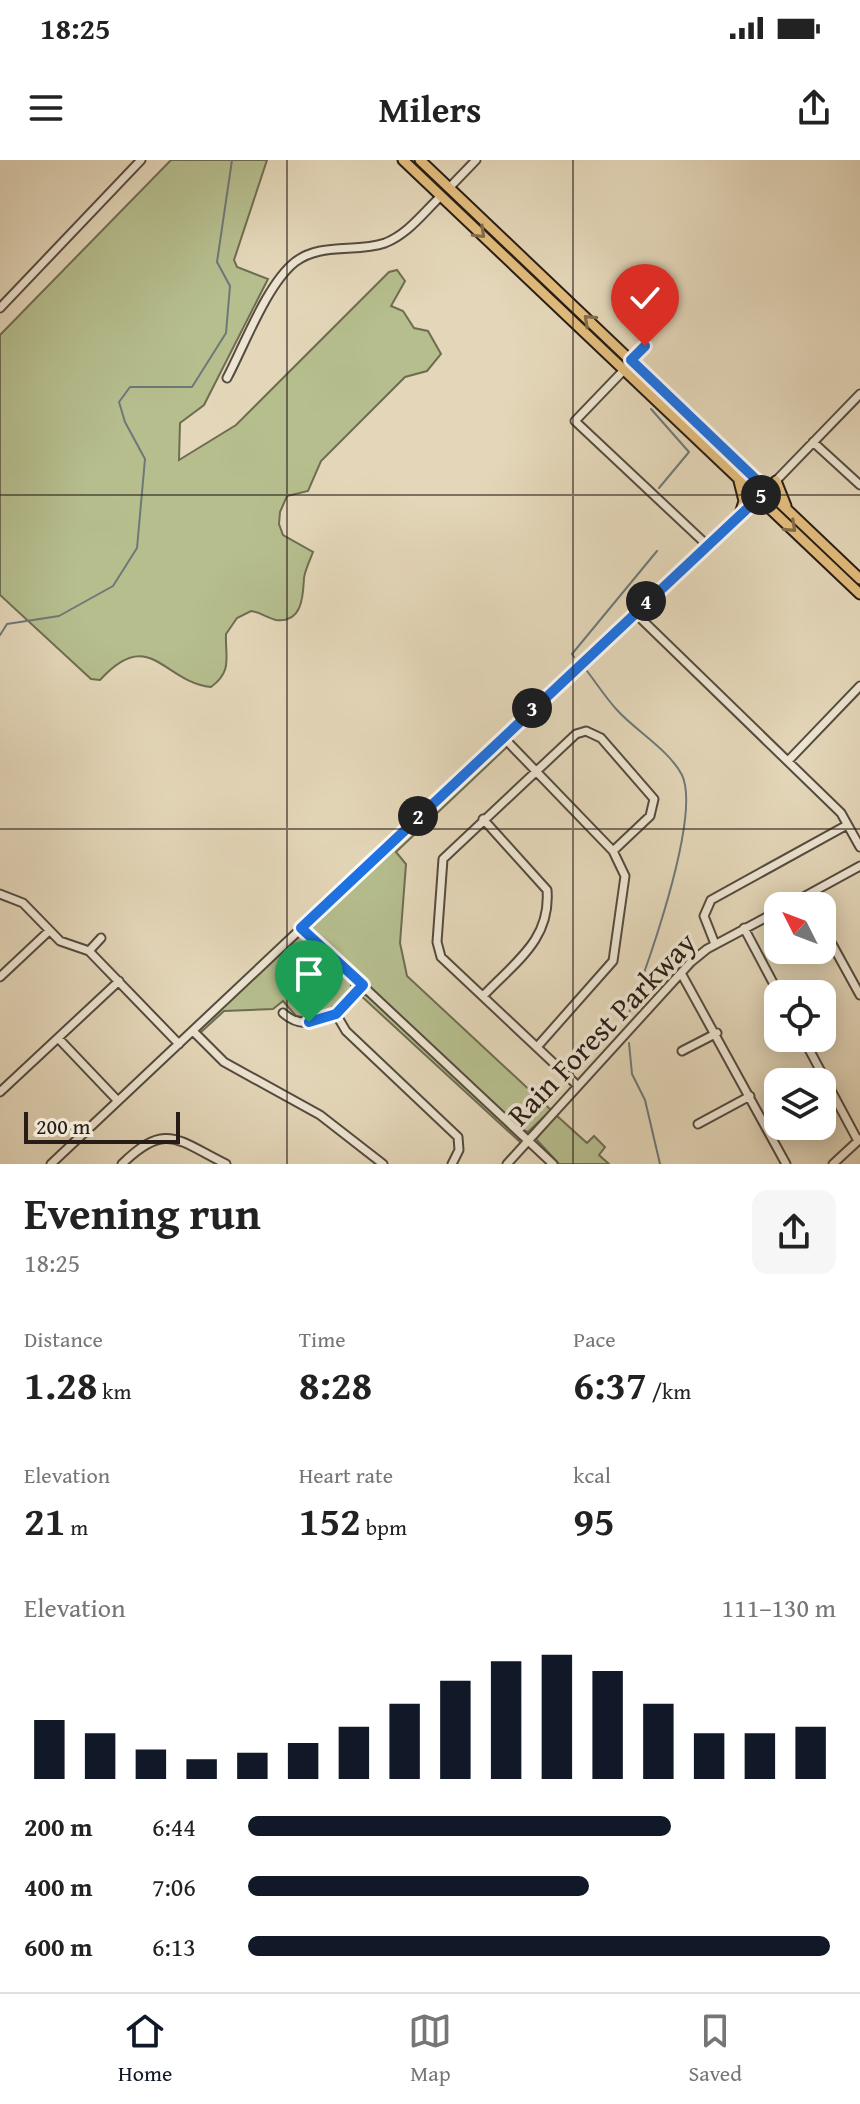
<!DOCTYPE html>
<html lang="en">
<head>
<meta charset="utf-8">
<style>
	:root { --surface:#fff; --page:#f6f6f6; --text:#222; --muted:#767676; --line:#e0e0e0; --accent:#111827 }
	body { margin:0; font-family:"Gentium Book Plus",serif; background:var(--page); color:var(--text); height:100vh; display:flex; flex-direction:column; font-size:30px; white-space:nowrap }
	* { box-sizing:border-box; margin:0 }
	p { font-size:26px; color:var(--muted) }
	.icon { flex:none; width:44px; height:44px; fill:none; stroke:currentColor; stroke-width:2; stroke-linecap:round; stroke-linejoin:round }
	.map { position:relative; height:1004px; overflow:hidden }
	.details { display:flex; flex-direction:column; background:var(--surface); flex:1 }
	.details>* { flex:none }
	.needle { width:52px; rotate:312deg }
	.buttons { position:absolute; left:764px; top:732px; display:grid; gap:16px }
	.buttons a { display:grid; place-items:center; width:72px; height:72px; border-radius:16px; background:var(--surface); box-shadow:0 4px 20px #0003; font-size:40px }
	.scale { position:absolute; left:24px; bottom:20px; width:156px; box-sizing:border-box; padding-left:8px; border:4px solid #271c16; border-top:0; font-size:22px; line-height:28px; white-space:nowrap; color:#271c16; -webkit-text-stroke:6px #ede5d2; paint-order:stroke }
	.pin { position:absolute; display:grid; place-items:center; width:68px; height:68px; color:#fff; margin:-82px -34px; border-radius:50% 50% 50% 0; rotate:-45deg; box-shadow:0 0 8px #0007 }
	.pin .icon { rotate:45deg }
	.km { position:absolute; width:40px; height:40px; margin:-20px; border-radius:50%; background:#222; color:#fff; font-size:22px; line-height:40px; text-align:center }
	.round { display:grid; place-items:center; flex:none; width:84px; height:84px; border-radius:16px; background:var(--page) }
	.headline { display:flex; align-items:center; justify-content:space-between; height:136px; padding:0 24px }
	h1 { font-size:44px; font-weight:600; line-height:60px }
	.metrics { display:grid; grid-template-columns:repeat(3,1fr); gap:12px; height:136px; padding:8px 24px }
	.metrics div { display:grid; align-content:center }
	.metrics b { font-size:40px; font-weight:600 }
	.metrics small { font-size:22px; font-weight:400 }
	.metrics p { font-size:22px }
	.chart { height:224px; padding:16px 24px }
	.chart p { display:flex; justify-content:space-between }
	.chart svg { width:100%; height:144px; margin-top:8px; stroke:var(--accent); stroke-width:6 }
	ul { padding:0 24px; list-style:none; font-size:26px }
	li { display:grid; grid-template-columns:128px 96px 1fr; align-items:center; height:60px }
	li i { height:20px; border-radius:10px; background:var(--accent) }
	.status { display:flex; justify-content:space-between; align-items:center; height:56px; padding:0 40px; background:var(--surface); direction:ltr }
	.status svg { height:22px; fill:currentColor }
	header { display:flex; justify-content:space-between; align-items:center; height:104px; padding:0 24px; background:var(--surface); font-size:36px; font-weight:600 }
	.dock { display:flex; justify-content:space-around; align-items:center; height:112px; border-top:2px solid var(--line); background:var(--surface); font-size:22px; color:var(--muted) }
	.dock a { display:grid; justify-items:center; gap:4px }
	.dock .active { color:var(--accent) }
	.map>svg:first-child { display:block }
	.green { fill:#b6be8e; stroke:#6e6d52; stroke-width:2 }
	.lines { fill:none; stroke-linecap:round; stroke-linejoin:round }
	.stream { stroke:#6d7879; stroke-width:2 }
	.minor-casing { stroke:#564b3f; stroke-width:11 }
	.major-casing { stroke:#271c16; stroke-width:13 }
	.minor { stroke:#ede5d2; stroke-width:7 }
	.major { stroke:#e2bc7c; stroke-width:9 }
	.oneway { stroke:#846c49 }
	.route-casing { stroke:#fff; stroke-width:16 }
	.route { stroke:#1a73e8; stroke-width:10 }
	.grid { fill:none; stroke:#271c16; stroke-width:2; stroke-opacity:0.55 }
	.labels { text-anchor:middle; stroke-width:7; stroke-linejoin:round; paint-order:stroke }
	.street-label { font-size:30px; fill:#271c16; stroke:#ede5d2 }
</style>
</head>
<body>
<div class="status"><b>18:25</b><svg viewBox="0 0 49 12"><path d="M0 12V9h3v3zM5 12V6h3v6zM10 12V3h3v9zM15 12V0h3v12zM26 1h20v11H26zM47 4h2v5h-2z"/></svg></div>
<header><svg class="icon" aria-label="menu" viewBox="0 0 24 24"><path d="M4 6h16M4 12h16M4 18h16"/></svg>Milers<svg class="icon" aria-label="share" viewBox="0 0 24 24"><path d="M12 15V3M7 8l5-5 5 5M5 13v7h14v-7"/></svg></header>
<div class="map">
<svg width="860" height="1004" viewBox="0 0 860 1004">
	<rect width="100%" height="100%" fill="#e4d7b9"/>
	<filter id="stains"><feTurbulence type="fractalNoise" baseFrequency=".0025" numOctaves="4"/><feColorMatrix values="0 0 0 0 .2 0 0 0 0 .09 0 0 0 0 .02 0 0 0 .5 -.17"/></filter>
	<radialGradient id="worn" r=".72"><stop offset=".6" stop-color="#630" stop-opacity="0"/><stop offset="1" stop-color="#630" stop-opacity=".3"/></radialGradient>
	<path class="green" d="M171,0H267L234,100L237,107L268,119L204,245L180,263L179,300L236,265L389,112L397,110L405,121L391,146L403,151L414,168L428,171L441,194L427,211L405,217L321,301L308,331L287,336L280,352L279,364L283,375L313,392C310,400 305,410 304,418C303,435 303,463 276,460C267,458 260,452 251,451L237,458L226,474C225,497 233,511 211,527C163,522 150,465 100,520L91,519L0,435V175Z
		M501,584L507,587L396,692L406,704L400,783L407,816L551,950L528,972L520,969L308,769V765Z
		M297,775L305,776L351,822V832C335,848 320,861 296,856L283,841L273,849L224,851L199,874V869Z
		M359,834L369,836L519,977L520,982Z
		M556,955L587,983L594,976L605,987L599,995L609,1004H559L536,979Z"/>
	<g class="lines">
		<path class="stream" d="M651,249L689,292L659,328
			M0,475L7,464L59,456L113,426L137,388L145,299L125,262L119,242L130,227H192L226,173L230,126L217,102L232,0
			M574,497L572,494L657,391
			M587,511C597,524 606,538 617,550C636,571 669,590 682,615C702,657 644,817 625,863
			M629,883L632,914L645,940L660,1004"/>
		<defs>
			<path id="minor" d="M449,28L476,0
				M0,148L141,0
				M631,200L645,186
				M624,210L575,261L707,385
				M227,218C244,186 267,124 295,102C321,82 356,93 385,83C408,74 423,53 441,36
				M813,282L860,325
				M634,452L841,653L860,687
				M502,576L613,691L625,716L613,801L537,887
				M788,601L860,526
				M0,734L23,743L60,781L89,791L179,884
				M787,746L860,706
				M822,766L860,835
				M301,768L553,1004
				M744,768L779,834
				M715,784L704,756L711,740L847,665
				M89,791L101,778
				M681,813L786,1004
				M0,817L49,771
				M483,836C515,802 551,780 547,730L483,659
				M283,853C312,879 343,846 363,825
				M336,854L346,871L458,977L459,990L452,1004
				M193,871L224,902L320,955L383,1004
				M58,878L118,941
				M803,878L858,981
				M682,891L717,873
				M578,926L441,797L437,782L443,699L576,574L586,571L601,578L654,639L650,656L613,691
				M0,932L119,821
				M698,964L750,936
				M51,1004L767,330L860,234
				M122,1004C166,961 177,980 226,1004
				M507,1004L691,802L707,789L778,751
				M833,1004L860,979"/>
			<path id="major" d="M403,0L860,434
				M420,0L860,419
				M739,321L744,341L740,354
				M776,321L786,346"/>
		</defs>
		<use href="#minor" class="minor-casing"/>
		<use href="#major" class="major-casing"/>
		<use href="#minor" class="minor"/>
		<use href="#major" class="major"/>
	</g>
	<defs><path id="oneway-chevron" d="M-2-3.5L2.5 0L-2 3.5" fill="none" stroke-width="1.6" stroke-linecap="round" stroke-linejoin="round" transform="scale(2)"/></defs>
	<g class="oneway">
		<use href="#oneway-chevron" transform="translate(480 73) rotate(44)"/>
		<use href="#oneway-chevron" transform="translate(589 160) rotate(-137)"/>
		<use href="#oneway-chevron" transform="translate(791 367) rotate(43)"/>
	</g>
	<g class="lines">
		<defs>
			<path id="route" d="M309,862L336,854L363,825L301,768L767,330L631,200L645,186"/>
		</defs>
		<use href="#route" class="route-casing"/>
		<use href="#route" class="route"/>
	</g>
	<path class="grid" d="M287,0V1004M573,0V1004M0,335H860M0,669H860"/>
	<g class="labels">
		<g class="street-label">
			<text transform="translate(602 869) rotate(-46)" y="10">Rain Forest Parkway</text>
		</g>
	</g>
	<rect width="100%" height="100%" filter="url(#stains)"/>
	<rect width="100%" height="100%" fill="url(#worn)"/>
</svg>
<div class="buttons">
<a><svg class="needle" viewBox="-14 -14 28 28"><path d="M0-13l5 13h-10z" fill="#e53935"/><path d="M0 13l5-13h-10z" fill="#767676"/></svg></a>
<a><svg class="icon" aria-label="locate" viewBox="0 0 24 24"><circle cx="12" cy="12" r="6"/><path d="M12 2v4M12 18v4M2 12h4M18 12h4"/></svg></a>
<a><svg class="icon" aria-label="layers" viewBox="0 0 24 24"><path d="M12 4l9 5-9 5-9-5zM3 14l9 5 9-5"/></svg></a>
</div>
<div class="scale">200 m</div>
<div class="pin" style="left:309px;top:862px;background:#1e9e55"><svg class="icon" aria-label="arrive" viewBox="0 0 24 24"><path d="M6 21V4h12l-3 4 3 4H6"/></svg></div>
<div class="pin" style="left:645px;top:186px;background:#d93025"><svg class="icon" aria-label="check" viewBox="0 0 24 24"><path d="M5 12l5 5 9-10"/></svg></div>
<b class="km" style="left:418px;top:656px">2</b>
<b class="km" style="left:532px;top:548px">3</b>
<b class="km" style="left:646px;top:441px">4</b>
<b class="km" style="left:761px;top:335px">5</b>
</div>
<section class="details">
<div class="headline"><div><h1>Evening run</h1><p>18:25</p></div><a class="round"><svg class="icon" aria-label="share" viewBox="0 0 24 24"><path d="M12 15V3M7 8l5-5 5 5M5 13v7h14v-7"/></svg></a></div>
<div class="metrics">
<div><p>Distance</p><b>1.28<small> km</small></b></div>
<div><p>Time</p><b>8:28</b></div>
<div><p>Pace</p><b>6:37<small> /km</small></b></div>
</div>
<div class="metrics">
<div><p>Elevation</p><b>21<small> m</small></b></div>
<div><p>Heart rate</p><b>152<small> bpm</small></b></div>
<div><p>kcal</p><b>95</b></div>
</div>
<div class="chart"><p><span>Elevation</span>111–130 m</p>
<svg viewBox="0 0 160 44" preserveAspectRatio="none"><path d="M5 44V26M15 44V30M25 44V35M35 44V38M45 44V36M55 44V33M65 44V28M75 44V21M85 44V14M95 44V8M105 44V6M115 44V11M125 44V21M135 44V30M145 44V30M155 44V28"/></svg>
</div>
<ul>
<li><b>200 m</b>6:44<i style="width:72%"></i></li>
<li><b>400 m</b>7:06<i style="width:58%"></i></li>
<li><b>600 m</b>6:13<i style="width:99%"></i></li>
</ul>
</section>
<nav class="dock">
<a class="active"><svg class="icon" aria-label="home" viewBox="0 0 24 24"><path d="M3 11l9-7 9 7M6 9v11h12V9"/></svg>Home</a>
<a><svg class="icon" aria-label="map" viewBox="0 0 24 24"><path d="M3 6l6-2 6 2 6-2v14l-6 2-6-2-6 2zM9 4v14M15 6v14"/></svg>Map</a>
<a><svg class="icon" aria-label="saved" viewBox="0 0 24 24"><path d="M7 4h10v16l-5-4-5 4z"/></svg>Saved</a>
</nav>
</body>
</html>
